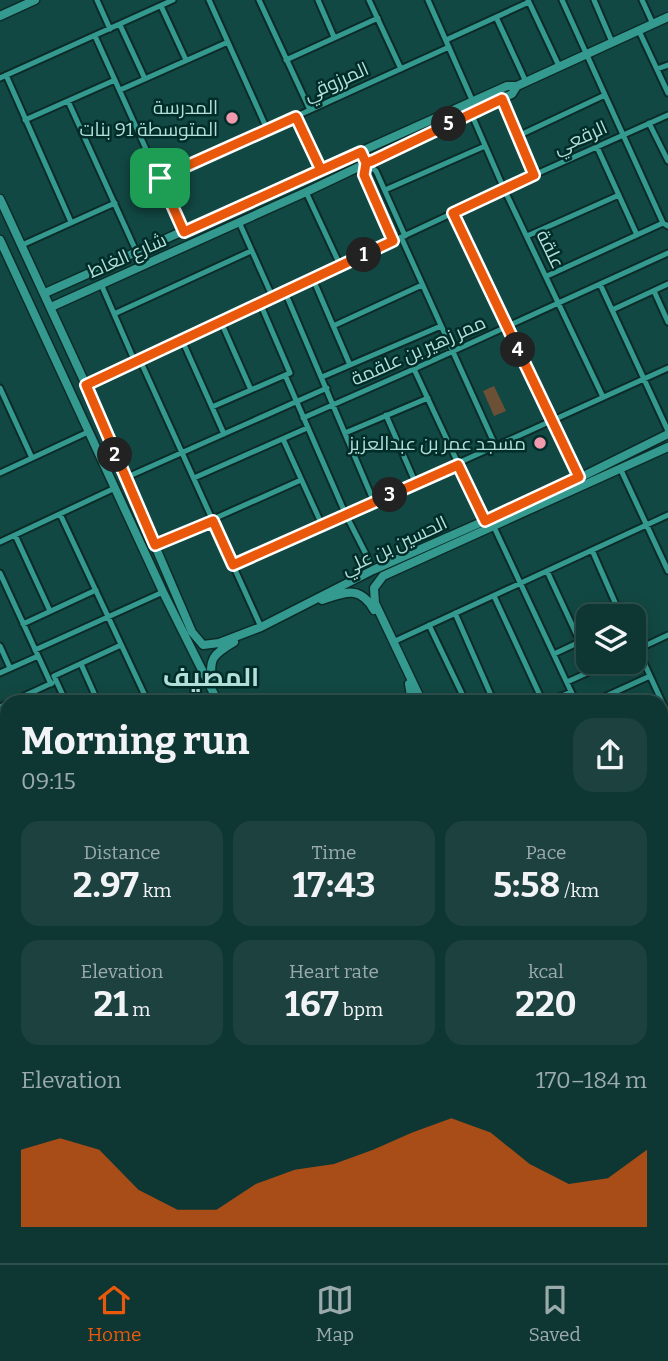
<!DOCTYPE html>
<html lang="en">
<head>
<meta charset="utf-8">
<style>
	:root { --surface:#0e3632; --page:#1c413e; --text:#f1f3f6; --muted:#9babac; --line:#2e504d; --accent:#ea580c }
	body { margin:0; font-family:Bitter,Cairo,serif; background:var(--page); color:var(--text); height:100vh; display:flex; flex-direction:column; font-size:26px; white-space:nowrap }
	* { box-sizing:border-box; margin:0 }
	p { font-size:23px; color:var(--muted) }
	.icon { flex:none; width:38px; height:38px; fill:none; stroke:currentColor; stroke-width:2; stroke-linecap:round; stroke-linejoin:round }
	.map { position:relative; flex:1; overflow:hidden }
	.panel { position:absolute; left:0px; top:695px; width:668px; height:569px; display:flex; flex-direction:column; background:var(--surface); border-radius:21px 21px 0 0; box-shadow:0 4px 18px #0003,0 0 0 2px var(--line) }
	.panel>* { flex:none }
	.fabs { position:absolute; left:576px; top:604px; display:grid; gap:14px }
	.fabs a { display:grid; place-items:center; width:70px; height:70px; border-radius:14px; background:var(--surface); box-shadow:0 4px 18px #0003,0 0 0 2px var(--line); font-size:35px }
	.pin { position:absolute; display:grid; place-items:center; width:60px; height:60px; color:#fff; margin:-30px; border-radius:14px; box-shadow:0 4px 10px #0006 }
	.km { position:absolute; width:35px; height:35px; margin:-18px; border-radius:50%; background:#222; color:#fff; font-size:19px; line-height:35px; text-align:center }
	.round { display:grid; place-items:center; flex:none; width:74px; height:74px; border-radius:21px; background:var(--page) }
	.overview { display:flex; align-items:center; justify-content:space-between; height:119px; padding:0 21px }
	h1 { font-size:38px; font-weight:700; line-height:52px }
	.figures { display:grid; grid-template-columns:repeat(3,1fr); gap:10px; height:119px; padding:7px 21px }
	.figures div { display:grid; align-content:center; border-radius:18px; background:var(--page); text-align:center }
	.figures b { font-size:35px; font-weight:700 }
	.figures small { font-size:19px; font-weight:400 }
	.figures p { font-size:19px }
	.chart { height:196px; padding:14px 21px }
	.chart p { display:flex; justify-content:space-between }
	.chart svg { width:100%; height:126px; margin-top:7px; fill:var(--accent); opacity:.7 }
	.tab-bar { display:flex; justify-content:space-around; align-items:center; height:98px; border-top:2px solid var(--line); background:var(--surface); font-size:19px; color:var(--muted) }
	.tab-bar a { display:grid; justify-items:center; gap:4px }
	.tab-bar .active { color:var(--accent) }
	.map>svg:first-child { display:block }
	.green { fill:#6b5036 }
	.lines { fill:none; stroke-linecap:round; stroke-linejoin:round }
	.street-casing { stroke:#0c2b28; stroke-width:9 }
	.secondary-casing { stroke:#0c2b28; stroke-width:11 }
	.street { stroke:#34998f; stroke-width:5 }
	.secondary { stroke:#34998f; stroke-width:8 }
	.route-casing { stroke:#fff; stroke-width:14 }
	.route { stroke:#ea580c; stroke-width:9 }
	.poi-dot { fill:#f29aad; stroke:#002d29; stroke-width:2.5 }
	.labels { text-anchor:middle; stroke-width:5; stroke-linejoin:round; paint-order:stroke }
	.street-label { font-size:19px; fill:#b3dfd9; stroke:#002d29 }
	.poi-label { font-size:19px; fill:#b3dfd9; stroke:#002d29; text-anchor:end }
	.district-label { font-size:26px; font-weight:bold; fill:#b3dfd9; stroke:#002d29 }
</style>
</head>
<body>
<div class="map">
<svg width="668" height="1263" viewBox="0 0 668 1263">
	<rect width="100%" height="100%" fill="#124843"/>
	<path class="green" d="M494,386L506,411L494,416L483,391Z"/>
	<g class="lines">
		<defs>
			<path id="street" d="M97,0L110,29
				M209,0L267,129
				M259,0L310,110
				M318,0L334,37
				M369,0L401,69
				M428,0L473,102
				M528,0L559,66
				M562,0L663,223L668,226
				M594,0L612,42
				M642,0L653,24
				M161,6L186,60
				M496,17L526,82
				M120,25L145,79
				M639,31L668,93
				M95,36L183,231
				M446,40L529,2
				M286,60L378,18
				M657,69L668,65
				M6,75L71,222
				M0,78L173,0
				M120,90L228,42
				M502,99L534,175
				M68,101L137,253
				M471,113L504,189L603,397
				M296,117L321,170
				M25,120L115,80
				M649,123L668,161
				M518,136L605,95
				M597,147L637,235
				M361,152L366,163L376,171L405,236
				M366,163L364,175L393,241
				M160,178L449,47
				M385,190L485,146
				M306,192L341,267
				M453,213L579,477
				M239,222L273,298
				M527,236L619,195
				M401,237L496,447
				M22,245L115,203
				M547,276L663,223
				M313,279L350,365
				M101,284L135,362
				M600,284L668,431
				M654,291L668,322
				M285,292L374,502
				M612,310L668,284
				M114,314L251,251
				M221,322L251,390
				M333,326L422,285
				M182,340L224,434
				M140,360L261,627
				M414,369L485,521
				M285,375L346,515L368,558
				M322,377L441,326
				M86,385L534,175L668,115
				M0,388L32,458
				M212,407L290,373L260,303
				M386,415L416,484
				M303,418L414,369L668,253
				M345,433L428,398
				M283,439L322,525
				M620,468L668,571
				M0,473L88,432
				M125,478L327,388
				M194,478L307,428
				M60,514L148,702
				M494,527L576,702
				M15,535L50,611
				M0,542L115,488
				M155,545L301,480
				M592,550L621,616
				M233,565L668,368
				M547,571L580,642
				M0,573L51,684
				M494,596L543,702
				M455,613L494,702
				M23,624L96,590
				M429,625L465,700
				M634,641L668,715
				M393,642L668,515
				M0,646L10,668
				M35,650L163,592
				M634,651L668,635
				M554,654L588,638
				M81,664L98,702
				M0,673L38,656
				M54,676L121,645
				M54,676L66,702
				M567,682L611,662
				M11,702L52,683
				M548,702L571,692
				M593,702L650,676
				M0,707L7,704
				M0,739L7,736
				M0,751L7,766
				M662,801L668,798
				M0,829L7,826
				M662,869L668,866
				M662,938L668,935
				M0,950L7,965
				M662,956L668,971
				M0,980L7,977
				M0,1034L7,1031
				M662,1062L668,1076
				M0,1083L7,1080
				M0,1116L7,1113
				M662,1132L668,1129
				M0,1148L7,1144
				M0,1168L7,1183
				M0,1229L7,1226
				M0,1247L8,1263
				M112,1256L115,1263
				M210,1256L213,1263
				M278,1256L281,1263
				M423,1256L426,1263
				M550,1256L553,1263
				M601,1256L604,1263
				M332,1261L342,1256
				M40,1263L55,1256
				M157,1263L171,1256
				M397,1263L411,1256
				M451,1263L466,1256
				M521,1263L535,1256"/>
			<path id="secondary" d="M0,16L35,0
				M0,199L86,385L192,632L203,645L219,643L261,627L373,570L557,489L668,434
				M0,240L163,592L218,702
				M45,293L507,86H517L668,17
				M51,307L306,192L512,94L517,86
				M322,600C345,592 360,585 374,610
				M212,684C209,658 212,655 234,642
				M409,684L412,702
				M422,702L375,603L374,588L383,576L668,447
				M0,888L7,890
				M0,912L7,908
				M662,1213L668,1227
				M662,1238L668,1252"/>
		</defs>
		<use href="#street" class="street-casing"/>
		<use href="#secondary" class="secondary-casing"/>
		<use href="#street" class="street"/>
		<use href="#secondary" class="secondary"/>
	</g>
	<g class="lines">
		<defs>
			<path id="route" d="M160,178L296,117L321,170L361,152L366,163L364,175L393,241L86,385L155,545L213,521L233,565L458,465L485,521L579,477L453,213L534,175L502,99L372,161L366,163L361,152L184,232L160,178"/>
		</defs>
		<use href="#route" class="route-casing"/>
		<use href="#route" class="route"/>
	</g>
	<g class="poi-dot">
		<circle cx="232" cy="118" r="7"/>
		<circle cx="540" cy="443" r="7"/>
	</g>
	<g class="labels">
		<g class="street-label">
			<text transform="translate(336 81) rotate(-24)" y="7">المرزوقي</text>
			<text transform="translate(580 137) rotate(-24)" y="7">الرقعي</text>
			<text transform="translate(551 249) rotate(64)" y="7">علقة</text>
			<text transform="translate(127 255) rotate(-24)" y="7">شارع الغاط</text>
			<text transform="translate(418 350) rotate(-24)" y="7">ممر زهير بن علقمة</text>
			<text transform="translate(394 545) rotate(-25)" y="7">الحسين بن علي</text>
		</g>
		<g class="poi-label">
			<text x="218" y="114">المدرسة<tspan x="218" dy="22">المتوسطة 91 بنات</tspan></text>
			<text x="526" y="450">مسجد عمر بن عبدالعزيز</text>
		</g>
		<g class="district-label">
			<text x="211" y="686">المصيف</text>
		</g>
	</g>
</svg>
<div class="fabs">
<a><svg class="icon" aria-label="layers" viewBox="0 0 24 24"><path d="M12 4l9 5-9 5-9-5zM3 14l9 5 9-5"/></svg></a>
</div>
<div class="pin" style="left:160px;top:178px;background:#1e9e55"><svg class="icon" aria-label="arrive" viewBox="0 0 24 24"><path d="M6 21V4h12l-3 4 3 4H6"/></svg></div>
<b class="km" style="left:364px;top:255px">1</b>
<b class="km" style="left:115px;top:455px">2</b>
<b class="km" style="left:390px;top:495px">3</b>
<b class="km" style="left:518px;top:350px">4</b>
<b class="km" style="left:449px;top:124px">5</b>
<section class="panel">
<div class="overview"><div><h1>Morning run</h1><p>09:15</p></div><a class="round"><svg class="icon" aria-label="share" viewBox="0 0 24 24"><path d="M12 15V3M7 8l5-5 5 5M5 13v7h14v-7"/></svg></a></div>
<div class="figures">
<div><p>Distance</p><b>2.97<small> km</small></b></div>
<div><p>Time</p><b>17:43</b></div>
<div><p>Pace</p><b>5:58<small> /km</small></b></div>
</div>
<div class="figures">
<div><p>Elevation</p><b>21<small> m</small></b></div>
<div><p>Heart rate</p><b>167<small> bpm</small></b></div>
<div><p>kcal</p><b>220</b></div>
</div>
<div class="chart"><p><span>Elevation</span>170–184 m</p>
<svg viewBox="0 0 160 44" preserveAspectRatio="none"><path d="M0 44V17L10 13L20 17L30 31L40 38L50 38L60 29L70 24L80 22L90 17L100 11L110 6L120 11L130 22L140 29L150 27L160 17V44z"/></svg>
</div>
</section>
</div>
<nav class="tab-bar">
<a class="active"><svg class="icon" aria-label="home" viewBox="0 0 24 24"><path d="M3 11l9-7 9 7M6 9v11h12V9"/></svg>Home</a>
<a><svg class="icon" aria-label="map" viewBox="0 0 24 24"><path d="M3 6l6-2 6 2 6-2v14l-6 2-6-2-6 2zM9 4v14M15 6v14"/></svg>Map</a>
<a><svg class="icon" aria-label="saved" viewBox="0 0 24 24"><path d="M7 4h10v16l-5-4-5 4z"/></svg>Saved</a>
</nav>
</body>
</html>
